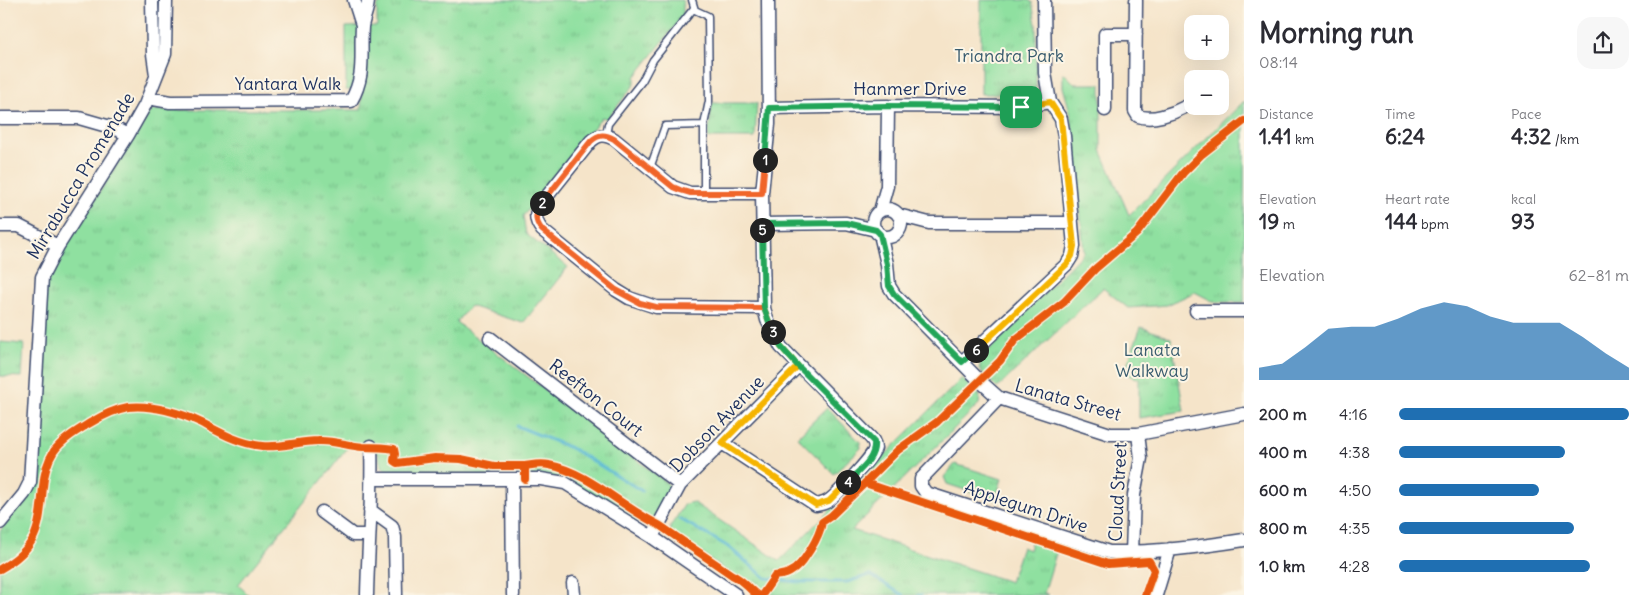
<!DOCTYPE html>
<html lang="en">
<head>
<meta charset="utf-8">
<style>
	:root { --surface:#fff; --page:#f7f7f7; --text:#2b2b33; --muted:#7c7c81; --accent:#1f6fb2 }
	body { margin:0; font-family:Delius,sans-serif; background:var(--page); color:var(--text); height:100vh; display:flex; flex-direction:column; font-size:19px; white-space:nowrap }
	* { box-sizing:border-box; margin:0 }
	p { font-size:16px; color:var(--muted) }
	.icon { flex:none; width:28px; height:28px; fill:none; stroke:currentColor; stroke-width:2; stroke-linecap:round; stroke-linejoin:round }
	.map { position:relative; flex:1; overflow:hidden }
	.panel { display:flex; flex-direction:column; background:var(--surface); width:400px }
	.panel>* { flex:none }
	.controls { position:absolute; left:1184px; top:15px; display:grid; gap:10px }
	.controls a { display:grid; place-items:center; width:45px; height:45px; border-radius:10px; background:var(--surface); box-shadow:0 5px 20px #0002; font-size:25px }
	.pin { position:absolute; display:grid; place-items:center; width:42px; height:42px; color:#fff; margin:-21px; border-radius:10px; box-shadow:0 2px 8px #0006 }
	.km { position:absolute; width:25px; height:25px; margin:-12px; border-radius:50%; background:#222; color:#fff; font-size:14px; line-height:25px; text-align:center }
	.round { display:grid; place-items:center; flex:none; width:52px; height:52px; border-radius:15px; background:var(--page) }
	.summary { display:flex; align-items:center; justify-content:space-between; height:85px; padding:0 15px }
	h1 { font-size:28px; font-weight:700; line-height:38px }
	.figures { display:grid; grid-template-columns:repeat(3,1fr); gap:8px; height:85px; padding:5px 15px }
	.figures div { display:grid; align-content:center }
	.figures b { font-size:21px; font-weight:700 }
	.figures small { font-size:14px; font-weight:400 }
	.figures p { font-size:14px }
	.chart { height:140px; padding:10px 15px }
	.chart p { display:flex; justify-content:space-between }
	.chart svg { width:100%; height:90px; margin-top:5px; fill:var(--accent); opacity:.7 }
	ul { padding:0 15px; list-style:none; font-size:16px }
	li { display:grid; grid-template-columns:80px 60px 1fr; align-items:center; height:38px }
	li i { height:12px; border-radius:6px; background:var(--accent) }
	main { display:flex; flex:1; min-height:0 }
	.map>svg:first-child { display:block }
	.grass { fill:url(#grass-tufts); stroke:#55887f }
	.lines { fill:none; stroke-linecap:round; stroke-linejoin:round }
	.stream { stroke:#55b8d4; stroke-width:3 }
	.service-casing { stroke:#3c4a6e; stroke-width:9 }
	.minor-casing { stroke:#3c4a6e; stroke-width:15 }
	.service { stroke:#fff; stroke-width:6 }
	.minor { stroke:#fff; stroke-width:12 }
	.cycleway-casing { stroke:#fcf5e5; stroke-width:11 }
	.cycleway { stroke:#e8590c; stroke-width:8 }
	.split-1-casing { stroke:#fff; stroke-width:10 }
	.split-2-casing { stroke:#fff; stroke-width:10 }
	.split-3-casing { stroke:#fff; stroke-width:10 }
	.split-4-casing { stroke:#fff; stroke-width:10 }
	.split-5-casing { stroke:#fff; stroke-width:10 }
	.split-6-casing { stroke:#fff; stroke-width:10 }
	.split-7-casing { stroke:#fff; stroke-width:10 }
	.split-1 { stroke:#22a559; stroke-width:6 }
	.split-2 { stroke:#f0652b; stroke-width:6 }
	.split-3 { stroke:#f0652b; stroke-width:6 }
	.split-4 { stroke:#f5b400; stroke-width:6 }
	.split-5 { stroke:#22a559; stroke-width:6 }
	.split-6 { stroke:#22a559; stroke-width:6 }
	.split-7 { stroke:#f5b400; stroke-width:6 }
	.labels { text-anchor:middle; stroke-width:4; stroke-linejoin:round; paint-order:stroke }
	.park-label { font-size:18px; fill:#385b6e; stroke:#fcf5e5 }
	.street-label { font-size:18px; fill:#1b2f5e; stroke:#fcf5e5 }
</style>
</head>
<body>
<main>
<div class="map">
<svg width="1244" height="595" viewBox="0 0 1244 595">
	<defs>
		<pattern id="grass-tufts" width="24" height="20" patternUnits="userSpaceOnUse" patternTransform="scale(1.25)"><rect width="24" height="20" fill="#8fe0a0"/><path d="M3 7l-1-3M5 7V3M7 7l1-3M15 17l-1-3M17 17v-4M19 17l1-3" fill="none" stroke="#7bc08c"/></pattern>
	</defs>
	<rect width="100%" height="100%" fill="#fcf5e5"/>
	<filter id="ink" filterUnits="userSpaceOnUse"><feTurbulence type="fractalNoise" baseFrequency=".02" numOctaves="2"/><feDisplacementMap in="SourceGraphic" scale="10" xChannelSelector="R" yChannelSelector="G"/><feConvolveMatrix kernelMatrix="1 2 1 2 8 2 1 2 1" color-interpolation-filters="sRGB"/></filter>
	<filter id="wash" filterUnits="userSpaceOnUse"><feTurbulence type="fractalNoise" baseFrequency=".0096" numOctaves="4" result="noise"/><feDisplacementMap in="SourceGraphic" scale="20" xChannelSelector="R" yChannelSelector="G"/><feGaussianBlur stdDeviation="1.12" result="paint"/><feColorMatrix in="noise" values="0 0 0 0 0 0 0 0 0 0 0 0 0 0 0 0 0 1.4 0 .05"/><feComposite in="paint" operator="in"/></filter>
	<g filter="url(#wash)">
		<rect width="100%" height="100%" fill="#f5e4c9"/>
		<path class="grass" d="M383,0H683V16L635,77V84L607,119L602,117L523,216L526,234L568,267L523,323L470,306L456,322L666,482L671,488C668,501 658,515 648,525L637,523L565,478L390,475C383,468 379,464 379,454L350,445L238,585L249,595H0V531L28,495L46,285L49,273L151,110H361L362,90H346V27L377,26V7Z
			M981,0H1028L1032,2L1036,24V88L1030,94H981Z
			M1063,72L1075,84H1101V150L1129,215L1244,101V302H1214L1195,292L1167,305L1128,308L1103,288L997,388L979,370L982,357L1084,252L1071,115L1063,87Z
			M712,103H757L755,138H708Z
			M1141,327L1171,338L1184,411L1139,418V379L1124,373Z
			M0,342L24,344L22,377L0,376Z
			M962,378L980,395L979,404L852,530L1010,582L1022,547L1029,550L1032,539L1058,547L1044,593L1049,595H765L751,588L671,532L670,527L685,504L693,502L779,561Z
			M827,408L860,442L861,448L834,474L797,437Z
			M955,464L1002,479L995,500L947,484L944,477Z"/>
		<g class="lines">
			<path class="stream" d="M517,426L571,448L642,491
				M680,519L727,546L766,578L799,582H847L870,575L903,595
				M918,595H921"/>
		</g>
	</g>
	<g filter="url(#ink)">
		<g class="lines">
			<defs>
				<path id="service" d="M692,0L695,10L708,16L709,101L704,125V193
					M606,135L608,124L642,81L653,60L694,8
					M650,168L665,126L704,125"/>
				<path id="minor" d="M152,0L153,54L156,75
					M354,0L362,25
					M1136,0L1135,111L1138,116C1152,121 1172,114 1185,107
					M148,98L170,102L351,101C366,75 360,55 362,27C363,18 368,10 368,0
					M769,108L888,106L1021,107L1050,102
					M1105,110V34H1136
					M0,118H79L114,128L128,135
					M762,193H690L673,187L614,139C605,134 599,134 591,141L540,205C534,214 535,221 542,230L616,290L629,298L656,307L764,308
					M873 223a14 14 0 1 1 28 0a14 14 0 1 1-28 0Z
					M880,211L887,186L888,106
					M898,215L929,223H1071
					M762,224L846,223L876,230
					M0,226H19L58,246
					M880,234L887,264L889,286L894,294L980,381L999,398L1110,434H1138L1244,414
					M1196,311H1244
					M490,338L680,485
					M962,362L1067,264L1072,256L1074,246L1064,136L1061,119L1050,102L1045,73L1044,0
					M999,398L921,479V486L926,493L1109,552C1154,553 1200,547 1244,540
					M722,443L816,505C820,504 824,504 828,501C835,497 874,456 875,448C875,442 872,439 868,435L781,347L767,320L764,308L762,193L769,124L768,0
					M372,479H541L565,483L652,537L736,595
					M512,479L513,595
					M370,510L392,526L395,537L396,595
					M322,512L353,535H368
					M0,523L24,494L30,482L42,277L58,246L128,135L145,105L165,54L166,0
					M652,537L680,485L798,366
					M1132,553L1134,495L1141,458L1138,434
					M573,583L574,595
					M367,595C368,545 373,496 371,446
					M1156,595L1170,549"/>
			</defs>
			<use href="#service" class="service-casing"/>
			<use href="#minor" class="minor-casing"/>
			<use href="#service" class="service"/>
			<use href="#minor" class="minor"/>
			<defs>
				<path id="cycleway" d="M525,479V466C532,465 541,463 549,465C588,472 623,508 659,525L732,575C743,580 748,588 757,595
					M865,483L1108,564L1149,561L1154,570L1145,595
					M0,569C39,547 39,528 43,487C44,474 47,462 54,451C63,439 77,431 90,423C100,417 116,409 128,407C151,404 181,413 202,423C221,433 240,444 262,446C281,448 299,441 318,441C333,440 348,446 363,447C373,447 383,447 394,449L395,454L394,461L397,463L435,458L461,459L494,466H525
					M762,595L775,576C780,575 786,575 790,572C803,566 820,536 822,522L831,516L862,486L898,450L937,422L1000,361L1015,340L1064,302L1095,269L1137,233L1183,173L1202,154L1244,121"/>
			</defs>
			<use href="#cycleway" class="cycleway-casing"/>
			<use href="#cycleway" class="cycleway"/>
		</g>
	</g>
	<g class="lines" filter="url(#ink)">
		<defs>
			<path id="split-1" d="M765,160L769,108L888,106L1021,107"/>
			<path id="split-2" d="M542,203L591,141C599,134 605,134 614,139L673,187L680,190L690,193H762L765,160"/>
			<path id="split-3" d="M542,203C535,213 534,220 542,230L616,290L640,303L656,307L764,308L773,332"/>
			<path id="split-4" d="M773,332L781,347L798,366L722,443L816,505L829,501L848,482"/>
			<path id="split-5" d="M762,230L764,308L774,336L781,347L798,366L874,442C876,459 859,470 848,482"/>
			<path id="split-6" d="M762,230V224L846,223L876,230L880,234L887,264L889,286L894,294L962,362L976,350"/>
			<path id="split-7" d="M976,350L1067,264L1072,256L1074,246L1061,119L1050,102L1021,107"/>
		</defs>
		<use href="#split-1" class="split-1-casing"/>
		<use href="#split-2" class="split-2-casing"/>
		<use href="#split-3" class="split-3-casing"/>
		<use href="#split-4" class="split-4-casing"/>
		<use href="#split-5" class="split-5-casing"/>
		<use href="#split-6" class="split-6-casing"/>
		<use href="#split-7" class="split-7-casing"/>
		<use href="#split-1" class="split-1"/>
		<use href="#split-2" class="split-2"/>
		<use href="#split-3" class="split-3"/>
		<use href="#split-4" class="split-4"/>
		<use href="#split-5" class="split-5"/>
		<use href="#split-6" class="split-6"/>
		<use href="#split-7" class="split-7"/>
	</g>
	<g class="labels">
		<g class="park-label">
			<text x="1009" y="62">Triandra Park</text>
			<text x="1152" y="356">Lanata<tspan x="1152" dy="21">Walkway</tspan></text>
		</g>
		<g class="street-label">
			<text x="288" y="90">Yantara Walk</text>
			<text x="910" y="95">Hanmer Drive</text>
			<text transform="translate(81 176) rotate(-59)" y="6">Mirrabucca Promenade</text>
			<text transform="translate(596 398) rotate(38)" y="6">Reefton Court</text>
			<text transform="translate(1068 400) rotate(16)" y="6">Lanata Street</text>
			<text transform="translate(717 424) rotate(-46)" y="6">Dobson Avenue</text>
			<text transform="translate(1118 492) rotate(-87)" y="6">Cloud Street</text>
			<text transform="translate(1026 507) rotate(18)" y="6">Applegum Drive</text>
		</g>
	</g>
</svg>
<div class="controls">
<a>+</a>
<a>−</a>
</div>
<div class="pin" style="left:1021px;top:107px;background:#1e9e55"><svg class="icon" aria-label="arrive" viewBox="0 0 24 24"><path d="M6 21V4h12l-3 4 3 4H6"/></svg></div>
<b class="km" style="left:765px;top:160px">1</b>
<b class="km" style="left:542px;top:203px">2</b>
<b class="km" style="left:773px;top:332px">3</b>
<b class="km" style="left:848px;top:482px">4</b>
<b class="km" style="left:762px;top:230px">5</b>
<b class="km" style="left:976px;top:350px">6</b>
</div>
<section class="panel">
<div class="summary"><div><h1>Morning run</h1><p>08:14</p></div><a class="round"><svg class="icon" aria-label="share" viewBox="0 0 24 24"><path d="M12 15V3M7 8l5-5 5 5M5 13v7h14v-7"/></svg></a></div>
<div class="figures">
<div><p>Distance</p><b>1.41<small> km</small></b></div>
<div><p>Time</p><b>6:24</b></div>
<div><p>Pace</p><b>4:32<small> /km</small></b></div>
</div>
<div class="figures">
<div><p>Elevation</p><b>19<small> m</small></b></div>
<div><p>Heart rate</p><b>144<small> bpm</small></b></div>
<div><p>kcal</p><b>93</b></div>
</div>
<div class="chart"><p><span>Elevation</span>62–81 m</p>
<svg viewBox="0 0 160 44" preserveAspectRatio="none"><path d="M0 44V38L10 36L20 28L30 19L40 18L50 18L60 14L70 9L80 6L90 8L100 13L110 16L120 16L130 16L140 23L150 31L160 38V44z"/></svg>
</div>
<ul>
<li><b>200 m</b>4:16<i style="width:100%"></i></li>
<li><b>400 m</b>4:38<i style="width:72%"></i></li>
<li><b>600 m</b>4:50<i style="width:61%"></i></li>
<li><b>800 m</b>4:35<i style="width:76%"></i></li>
<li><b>1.0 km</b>4:28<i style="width:83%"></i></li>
</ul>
</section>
</main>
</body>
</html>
